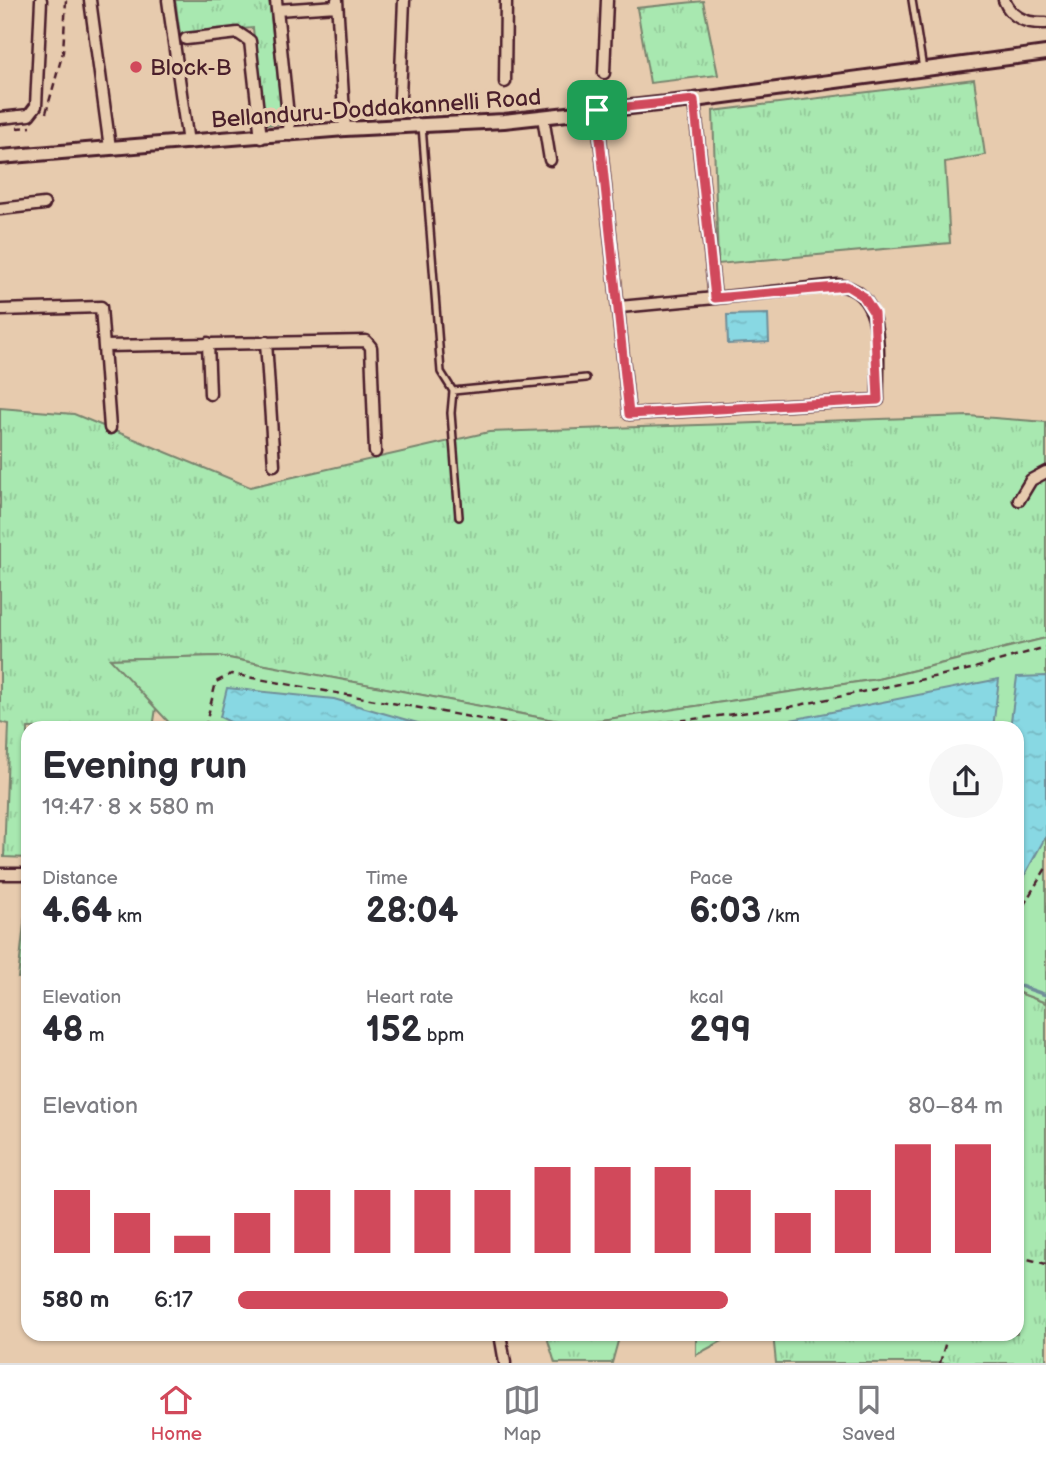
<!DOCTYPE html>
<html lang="en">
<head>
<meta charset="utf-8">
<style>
	:root { --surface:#fff; --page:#f7f7f7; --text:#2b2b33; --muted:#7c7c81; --line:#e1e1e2; --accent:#d1495b }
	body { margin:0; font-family:"Balsamiq Sans",sans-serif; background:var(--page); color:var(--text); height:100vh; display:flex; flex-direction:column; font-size:26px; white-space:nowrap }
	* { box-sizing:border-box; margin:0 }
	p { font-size:23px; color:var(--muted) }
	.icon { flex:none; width:38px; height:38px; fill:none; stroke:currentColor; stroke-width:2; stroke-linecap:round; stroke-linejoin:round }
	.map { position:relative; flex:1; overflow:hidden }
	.panel { position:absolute; left:21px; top:721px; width:1003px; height:620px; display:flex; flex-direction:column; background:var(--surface); border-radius:21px; box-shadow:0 2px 5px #0004 }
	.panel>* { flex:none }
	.pin { position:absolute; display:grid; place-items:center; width:60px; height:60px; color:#fff; margin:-30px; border-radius:14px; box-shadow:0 4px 10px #0006 }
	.round { display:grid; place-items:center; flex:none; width:74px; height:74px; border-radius:37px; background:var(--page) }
	.summary { display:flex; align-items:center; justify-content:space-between; height:119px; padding:0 21px }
	h1 { font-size:38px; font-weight:700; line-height:52px }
	.metrics { display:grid; grid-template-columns:repeat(3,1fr); gap:10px; height:119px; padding:7px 21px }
	.metrics div { display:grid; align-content:center }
	.metrics b { font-size:35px; font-weight:700 }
	.metrics small { font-size:19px; font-weight:400 }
	.metrics p { font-size:19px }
	.chart { height:196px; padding:14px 21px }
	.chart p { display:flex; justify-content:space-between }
	.chart svg { width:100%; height:126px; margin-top:7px; stroke:var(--accent); stroke-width:6 }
	ul { padding:0 21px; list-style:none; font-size:23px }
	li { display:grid; grid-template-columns:112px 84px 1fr; align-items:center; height:52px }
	li i { height:18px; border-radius:9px; background:var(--accent) }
	.tabs { display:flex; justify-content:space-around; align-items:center; height:98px; border-top:2px solid var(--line); background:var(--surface); font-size:19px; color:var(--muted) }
	.tabs a { display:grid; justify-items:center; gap:4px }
	.tabs .active { color:var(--accent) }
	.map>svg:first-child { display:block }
	.grass { fill:url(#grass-tufts); stroke:#79846e; stroke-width:2 }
	.park { fill:#a8e8b0; stroke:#79846e; stroke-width:2 }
	.water { fill:url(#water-ripples); stroke:#6f8e99; stroke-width:2 }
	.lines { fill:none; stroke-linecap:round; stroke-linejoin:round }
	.stream { stroke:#6f8e99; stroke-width:3.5 }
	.service-casing { stroke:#4a1f2b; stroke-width:10 }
	.minor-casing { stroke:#4a1f2b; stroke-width:15 }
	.tertiary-casing { stroke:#4a1f2b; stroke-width:18 }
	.path { stroke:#4a1f2b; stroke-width:2.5; stroke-dasharray:7 5; stroke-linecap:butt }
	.service { stroke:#e7cbae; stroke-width:5 }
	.minor { stroke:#e7cbae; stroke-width:10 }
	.tertiary { stroke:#e7cbae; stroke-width:12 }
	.route-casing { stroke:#fff; stroke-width:14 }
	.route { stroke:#d1495b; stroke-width:9 }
	.poi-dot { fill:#d1495b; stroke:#e7cbae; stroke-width:2.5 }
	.labels { text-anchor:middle; stroke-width:7; stroke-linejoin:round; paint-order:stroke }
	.poi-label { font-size:23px; fill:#4a1f2b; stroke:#e7cbae; text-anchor:start }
	.street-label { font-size:23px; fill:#4a1f2b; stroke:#e7cbae }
</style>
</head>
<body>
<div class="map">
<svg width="1046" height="1363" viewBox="0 0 1046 1363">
	<defs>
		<pattern id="grass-tufts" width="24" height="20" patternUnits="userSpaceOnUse" patternTransform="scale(1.75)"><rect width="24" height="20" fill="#a8e8b0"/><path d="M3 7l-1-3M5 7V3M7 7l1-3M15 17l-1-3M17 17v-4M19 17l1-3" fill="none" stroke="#92c798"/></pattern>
		<pattern id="water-ripples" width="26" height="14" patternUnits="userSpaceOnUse" patternTransform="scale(1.75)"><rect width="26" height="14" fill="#88d8e3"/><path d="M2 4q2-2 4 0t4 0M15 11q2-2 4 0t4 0" fill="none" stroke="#77b9c3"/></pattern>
	</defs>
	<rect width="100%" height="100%" fill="#e7cbae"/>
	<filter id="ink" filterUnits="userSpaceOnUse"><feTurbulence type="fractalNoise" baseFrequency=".0143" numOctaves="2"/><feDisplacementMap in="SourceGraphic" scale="14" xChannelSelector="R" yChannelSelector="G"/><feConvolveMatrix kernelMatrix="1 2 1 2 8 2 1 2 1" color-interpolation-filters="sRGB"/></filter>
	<g filter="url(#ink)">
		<path class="grass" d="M175,0H269L283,123L263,125L253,28L180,34Z
			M703,1L718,75L650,83L637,8Z
			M974,79L985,155L945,162L950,243L718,264L713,111Z
			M0,408L74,414L250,487L489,432L969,416L1046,422V638L878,679L574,724L218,656L111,659L156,708L153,728H28V858L4,857L9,724L0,722Z
			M28,889V977L18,978Z
			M1017,992L1046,1003V1363H776L773,1334H1017Z
			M546,1334H620L612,1363H555Z
			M696,1334H735L696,1355Z"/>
		<path class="park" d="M1046,638V1003L1017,992V728H174L110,659L218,656L574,724L878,679Z"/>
		<path class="water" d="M768,314L769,342L728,344L727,315Z
			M1046,676V836L1017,889V728H1010L1017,677Z
			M999,679L993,728H750Z
			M227,688L334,699L435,728H242L220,717Z"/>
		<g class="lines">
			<path class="stream" d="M1017,985L1046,995"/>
			<defs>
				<path id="service" d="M912,0L923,69
					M422,126L441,372L453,391L586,378
					M453,391L451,413L459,517"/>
				<path id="minor" d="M90,0L110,148
					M168,0L188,143
					M276,0L290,135
					M337,0L345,129
					M1004,0C1011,18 1027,24 1046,23
					M277,10L337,6
					M186,39L238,33L250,41L261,138
					M604,73L607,0
					M505,82L506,0
					M400,97L404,0
					M597,110L629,414L878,400C876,364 889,291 838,285L715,298L694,100
					M543,117L550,160
					M0,118L29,115L36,106L41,0
					M0,209L44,204
					M620,307L715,298
					M0,310L101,307L110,428
					M266,342L274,465
					M208,343L210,394
					M106,346L366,341L371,347L375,452
					M1019,500L1031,480L1046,472
					M0,874H27
					M500,1334L505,1363"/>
				<path id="tertiary" d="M0,157L345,129L504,121L694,100L1046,53"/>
			</defs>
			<use href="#service" class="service-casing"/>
			<use href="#minor" class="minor-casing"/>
			<use href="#tertiary" class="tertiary-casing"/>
			<path class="path" d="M46,113L63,52L66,0
				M17,128L31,127
				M205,728L216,682L231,674L531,728
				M621,728L790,707L971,669L1046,647
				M1017,916L1046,868
				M1017,1256L1046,1264
				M940,1363L948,1334"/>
			<use href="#service" class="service"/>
			<use href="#minor" class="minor"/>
			<use href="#tertiary" class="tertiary"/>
		</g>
	</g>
	<g class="lines" filter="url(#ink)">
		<defs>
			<path id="route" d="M694,100L715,298L847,286L863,296L874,313L878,400L629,414L597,110Z"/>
		</defs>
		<use href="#route" class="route-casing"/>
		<use href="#route" class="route"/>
	</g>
	<circle class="poi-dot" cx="136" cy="67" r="7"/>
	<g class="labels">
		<g class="poi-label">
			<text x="150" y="75">Block-B</text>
		</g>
		<g class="street-label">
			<text transform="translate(376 108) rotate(-4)" y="8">Bellanduru-Doddakannelli Road</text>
		</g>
	</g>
</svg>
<div class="pin" style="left:597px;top:110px;background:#1e9e55"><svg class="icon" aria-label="arrive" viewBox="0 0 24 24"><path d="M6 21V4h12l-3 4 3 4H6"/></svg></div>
<section class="panel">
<div class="summary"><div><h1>Evening run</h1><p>19:47 · 8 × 580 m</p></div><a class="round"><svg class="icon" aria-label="share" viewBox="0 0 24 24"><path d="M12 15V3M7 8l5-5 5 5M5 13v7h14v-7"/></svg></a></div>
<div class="metrics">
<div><p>Distance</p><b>4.64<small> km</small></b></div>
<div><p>Time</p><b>28:04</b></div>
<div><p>Pace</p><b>6:03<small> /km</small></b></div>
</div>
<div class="metrics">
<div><p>Elevation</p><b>48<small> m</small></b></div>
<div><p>Heart rate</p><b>152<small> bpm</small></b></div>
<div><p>kcal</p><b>299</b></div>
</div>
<div class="chart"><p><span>Elevation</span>80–84 m</p>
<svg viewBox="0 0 160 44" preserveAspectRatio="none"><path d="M5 44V22M15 44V30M25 44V38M35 44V30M45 44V22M55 44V22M65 44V22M75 44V22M85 44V14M95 44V14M105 44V14M115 44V22M125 44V30M135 44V22M145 44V6M155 44V6"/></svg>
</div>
<ul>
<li><b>580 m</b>6:17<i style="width:64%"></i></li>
</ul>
</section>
</div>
<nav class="tabs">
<a class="active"><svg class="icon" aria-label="home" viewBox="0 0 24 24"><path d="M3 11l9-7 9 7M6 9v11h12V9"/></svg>Home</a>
<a><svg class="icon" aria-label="map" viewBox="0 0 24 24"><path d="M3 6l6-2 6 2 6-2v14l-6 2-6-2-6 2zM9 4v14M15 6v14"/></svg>Map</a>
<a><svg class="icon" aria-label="saved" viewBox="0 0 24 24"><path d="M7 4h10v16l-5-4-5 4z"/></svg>Saved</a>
</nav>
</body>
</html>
